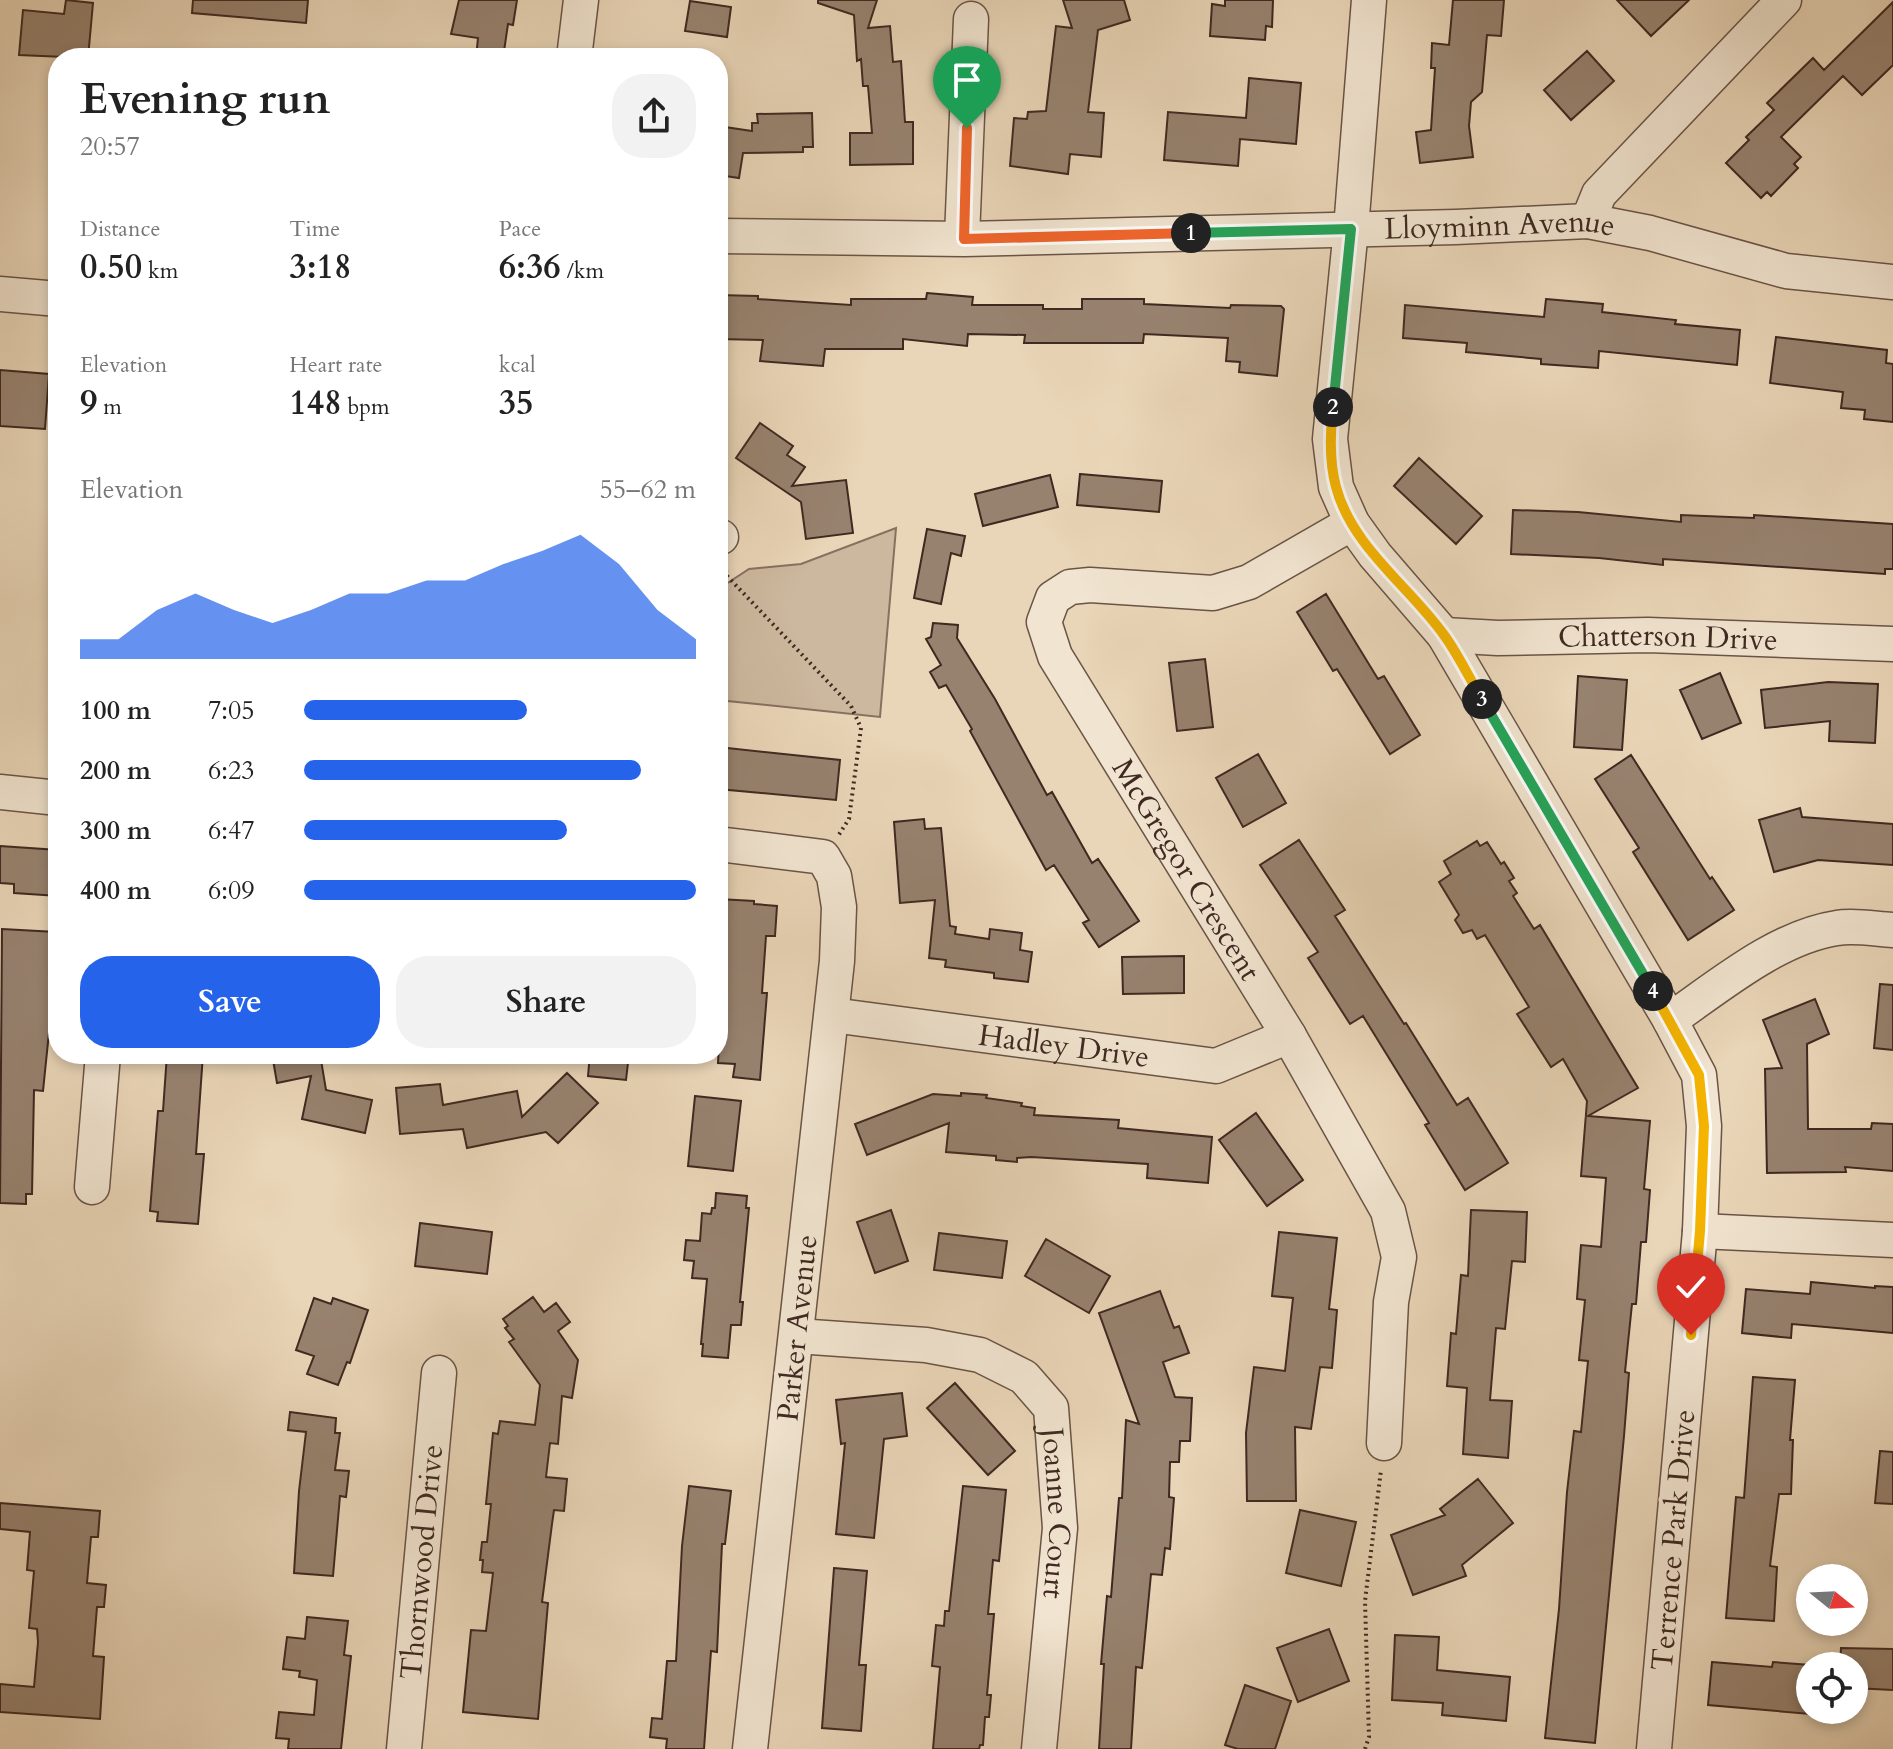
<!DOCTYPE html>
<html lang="en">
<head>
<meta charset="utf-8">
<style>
	:root { --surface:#fff; --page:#f2f2f2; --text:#222; --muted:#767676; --accent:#2563eb }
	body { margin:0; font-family:Cardo,serif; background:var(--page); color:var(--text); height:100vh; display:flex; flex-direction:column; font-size:30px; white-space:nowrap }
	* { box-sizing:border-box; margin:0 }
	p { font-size:26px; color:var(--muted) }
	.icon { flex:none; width:44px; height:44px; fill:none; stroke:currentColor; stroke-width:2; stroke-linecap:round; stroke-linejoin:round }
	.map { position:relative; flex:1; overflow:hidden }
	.drawer { position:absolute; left:48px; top:48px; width:680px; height:1016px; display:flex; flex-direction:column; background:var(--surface); border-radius:32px; box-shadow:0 4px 12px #0003 }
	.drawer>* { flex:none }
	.needle { width:52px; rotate:108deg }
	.buttons { position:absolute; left:1796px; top:1564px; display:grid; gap:16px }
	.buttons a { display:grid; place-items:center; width:72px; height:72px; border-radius:50%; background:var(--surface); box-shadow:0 4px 12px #0003; font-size:40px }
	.pin { position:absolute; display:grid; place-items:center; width:68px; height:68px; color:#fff; margin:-82px -34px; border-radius:50% 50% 50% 0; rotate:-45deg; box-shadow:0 0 8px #0007 }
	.pin .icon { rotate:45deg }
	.km { position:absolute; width:40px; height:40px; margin:-20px; border-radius:50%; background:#222; color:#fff; font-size:22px; line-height:40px; text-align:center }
	.round { display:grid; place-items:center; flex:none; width:84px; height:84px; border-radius:32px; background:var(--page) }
	.head { display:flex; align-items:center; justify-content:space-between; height:136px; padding:0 32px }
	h1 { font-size:44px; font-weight:600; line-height:60px }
	.stats { display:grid; grid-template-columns:repeat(3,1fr); gap:12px; height:136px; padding:8px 32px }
	.stats div { display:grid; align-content:center }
	.stats b { font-size:34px; font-weight:600 }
	.stats small { font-size:22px; font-weight:400 }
	.stats p { font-size:22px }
	.chart { height:224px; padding:16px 32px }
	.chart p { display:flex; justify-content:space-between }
	.chart svg { width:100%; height:144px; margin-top:8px; fill:var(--accent); opacity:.7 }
	.action { display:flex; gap:16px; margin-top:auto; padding:16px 32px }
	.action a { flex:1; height:92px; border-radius:32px; background:var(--accent); color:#fff; font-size:32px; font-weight:600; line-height:92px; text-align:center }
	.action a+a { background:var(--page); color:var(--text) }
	ul { padding:0 32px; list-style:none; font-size:26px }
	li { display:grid; grid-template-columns:128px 96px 1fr; align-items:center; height:60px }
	li i { height:20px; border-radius:10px; background:var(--accent) }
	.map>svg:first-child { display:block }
	.green { fill:#ccb89e; stroke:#867060; stroke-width:2 }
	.building { fill:#97826f; stroke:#3f2921; stroke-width:2 }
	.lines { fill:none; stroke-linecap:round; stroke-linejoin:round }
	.minor-casing { stroke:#6a5446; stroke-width:37 }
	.path { stroke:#3f2921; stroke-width:4; stroke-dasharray:2 4; stroke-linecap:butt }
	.minor { stroke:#f1e4d0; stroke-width:34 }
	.split-1-casing { stroke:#fff; stroke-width:16 }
	.split-2-casing { stroke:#fff; stroke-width:16 }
	.split-3-casing { stroke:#fff; stroke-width:16 }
	.split-4-casing { stroke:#fff; stroke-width:16 }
	.split-5-casing { stroke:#fff; stroke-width:16 }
	.split-1 { stroke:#f0652b; stroke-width:10 }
	.split-2 { stroke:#22a559; stroke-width:10 }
	.split-3 { stroke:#f5b400; stroke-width:10 }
	.split-4 { stroke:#22a559; stroke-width:10 }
	.split-5 { stroke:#f5b400; stroke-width:10 }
	.labels { text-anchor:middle; stroke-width:8; stroke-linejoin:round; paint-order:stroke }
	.street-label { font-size:30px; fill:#3f2921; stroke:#f1e4d0 }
</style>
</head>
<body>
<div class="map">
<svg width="1893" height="1749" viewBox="0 0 1893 1749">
	<rect width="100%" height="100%" fill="#e9d5b7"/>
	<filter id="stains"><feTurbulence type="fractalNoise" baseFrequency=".0025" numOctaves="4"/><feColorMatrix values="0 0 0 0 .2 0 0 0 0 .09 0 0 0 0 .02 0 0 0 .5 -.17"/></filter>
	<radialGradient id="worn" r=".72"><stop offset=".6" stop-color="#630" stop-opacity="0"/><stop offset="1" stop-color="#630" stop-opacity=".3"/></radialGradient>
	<path class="green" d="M896,528L880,717L718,700L720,588L749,569L801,564Z"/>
	<path class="building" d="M66,0L93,3L88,58L19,55L23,10L64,14Z
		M193,0H308L306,23L192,13Z
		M459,0H517L513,25L508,24L503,58H476L478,38L451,34Z
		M818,0H877L868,28L890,26L893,62L901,61L905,122H913V164L850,165V133H872L868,86H863L861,59L857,61L854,15L818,3Z
		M1063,0H1124L1130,20L1098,30L1088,112L1104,113L1101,157L1070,154L1068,174L1010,166L1014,118L1027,119L1028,112L1046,111L1056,26L1072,28Z
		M1225,0H1273L1272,27L1266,26L1265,40L1210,36L1212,4L1225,6Z
		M1453,0H1504L1501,36L1487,35L1482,92L1471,102L1469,126L1473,157L1420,163L1416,132L1431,130L1435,68H1431L1432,43L1449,45Z
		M1617,0H1689L1651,36Z
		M690,1L731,7L727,37L685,31Z
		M1893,2V65L1862,95L1843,76L1781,137L1801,157L1794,164L1798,168L1771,196L1767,192L1761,198L1726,163L1749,140L1746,137L1774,110L1767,103L1813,58L1824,70Z
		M1587,51L1614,81L1571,120L1544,90Z
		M1249,78L1301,83L1296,144L1240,139L1238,166L1164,160L1168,112L1246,118Z
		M812,113L813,147H803V152L743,153L739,178L718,175V126L752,131V123H758L757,114Z
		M927,293L973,297L972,305H1043V309H1082V299H1144V304L1230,308L1231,305L1281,306L1284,309L1277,376L1239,372L1240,362L1226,361L1228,338L1144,334L1143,343H1024L1025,335L968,334L967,346L903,339V349H825L823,366L760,361L763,340L718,339V295L758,296V299L851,305V299H926Z
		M1546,299L1603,304L1602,312L1676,320L1675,324L1740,330L1737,365L1599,351L1598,368L1541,364V359L1466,352L1467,343L1403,338L1405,305L1544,317Z
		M1776,337L1887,350L1886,363L1893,364V422L1864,419L1865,410L1841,408L1843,392L1770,383Z
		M0,370L49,374L45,429L0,426Z
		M760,423L793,446L787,455L805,467L792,486L846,480L853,533L806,539L801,502L736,458Z
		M1419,458L1482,516L1456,544L1394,486Z
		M1080,474L1162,481L1159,512L1077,505Z
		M1050,475L1058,507L983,526L975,494Z
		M1513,510L1578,512L1681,522V515L1754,518V515L1893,524V569H1885V574L1663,559V565L1599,558L1511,554Z
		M927,529L965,536L961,556L951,553L941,604L914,598Z
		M1326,594L1378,679L1384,676L1420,735L1390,754L1337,669L1333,671L1297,612Z
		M933,623L958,625L957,638L995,699L1047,795L1052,792L1092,863L1098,859L1139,921L1099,947L1083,923L1089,920L1054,865L1046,870L970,731L972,729L946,685L939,688L930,672L941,665L926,639L931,637Z
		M1205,659L1213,727L1177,731L1169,663Z
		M1720,673L1741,723L1702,739L1680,690Z
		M1578,676L1627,680L1622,750L1574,747Z
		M1828,682L1878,684L1875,743L1829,741L1830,721L1765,728L1761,690Z
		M718,747L840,760L836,800L718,789Z
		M1258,754L1286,803L1243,827L1216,778Z
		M1631,755L1710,879L1712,877L1734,910L1688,940L1633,852L1639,848L1595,779Z
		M1800,808L1802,817L1893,824V865L1818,860L1774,872L1759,820Z
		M924,819L925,829L941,828L950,926L956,927L955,934L989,939L990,929L1022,933L1020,950L1032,952L1028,982L994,978V973L945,967L946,960L929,958L935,900L900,903L894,822Z
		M1299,840L1345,910L1335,916L1404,1024L1406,1023L1457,1105L1468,1098L1508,1163L1465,1190L1425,1125L1429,1123L1363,1016L1350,1024L1308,958L1318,952L1260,865Z
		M1477,841L1480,846L1487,842L1501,864L1504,862L1514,878L1509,881L1517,893L1513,896L1534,929L1540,925L1638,1088L1588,1116L1650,1121L1644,1189L1650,1190L1646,1242H1641L1636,1304H1632L1625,1372L1629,1373L1624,1436L1595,1743L1545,1738L1559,1609L1567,1492L1574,1431L1581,1432L1588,1361L1579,1360L1585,1300L1577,1299L1581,1245L1601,1247L1606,1178L1581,1176L1587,1101L1563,1059L1551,1067L1517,1014L1529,1007L1485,935L1477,939L1472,930L1463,933L1455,920L1459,915L1439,882L1451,874L1444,861Z
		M0,846L58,850V896L14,893V884L0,883Z
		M718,899L754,901V904L777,906L775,936H766L762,993H767L760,1080L733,1077L735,1064L718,1063L723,970H718Z
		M2,929L56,932L52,1003L43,1091L34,1090L32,1194H26V1204L0,1203Z
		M1184,956V993L1123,994L1122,957Z
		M1880,984L1893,985V1050L1874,1048Z
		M1815,999L1829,1034L1807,1044L1808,1129H1871L1872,1123L1893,1124V1171L1845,1167L1846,1172L1767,1173L1765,1069L1782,1068L1763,1020Z
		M167,1054H203L196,1154H204L198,1224L157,1221L158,1212L150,1211L158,1111H163Z
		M272,1054H320L326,1090L372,1100L365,1133L302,1119L311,1076L277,1083Z
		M590,1054H629L626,1080L588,1076Z
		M567,1073L598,1103L558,1143L546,1132L467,1148L463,1129L400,1134L396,1088L440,1084L443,1105L517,1091L522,1117Z
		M961,1093L987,1095L986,1098L1022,1103L1021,1106L1035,1108L1034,1115L1119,1120L1118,1128L1212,1137L1208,1183L1147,1178L1148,1164L1031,1157L1017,1158V1162L996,1160V1156L946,1152L949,1123L867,1155L855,1124L933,1094L961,1096Z
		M695,1096L741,1101L733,1171L688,1166Z
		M1256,1113L1303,1180L1267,1206L1219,1140Z
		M716,1193L747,1196L746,1208H749L740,1302H743L741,1325H731L728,1358L702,1356L703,1344H701L707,1279L692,1278L694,1261L684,1260L686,1240L700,1241L702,1213L711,1214L712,1208H715Z
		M891,1210L908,1261L875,1273L857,1222Z
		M1471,1210L1527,1212L1525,1262L1512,1261L1505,1329L1496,1328L1490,1400L1512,1401L1508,1458L1463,1454L1467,1388L1447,1386L1451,1333L1456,1334L1461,1275L1468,1276Z
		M420,1223L492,1232L487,1274L415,1266Z
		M1279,1232L1337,1238L1329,1309L1337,1310L1332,1368L1320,1367L1311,1429L1295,1427L1296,1501H1247L1246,1433L1254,1367L1285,1371L1293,1298L1272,1296Z
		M939,1233L1007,1241L1002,1278L934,1270Z
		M1046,1239L1110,1276L1089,1313L1025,1276Z
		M1811,1282L1875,1288V1286L1893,1287V1333L1792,1324L1791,1338L1742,1333L1746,1289L1810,1294Z
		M1160,1291L1174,1328L1179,1326L1189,1353L1163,1362L1175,1397L1192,1398L1190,1441H1180L1179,1462H1170L1169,1497L1174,1498L1170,1549L1165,1548L1162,1575L1151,1574L1142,1668L1136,1667L1131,1749H1099L1104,1664H1101L1107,1596L1111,1597L1119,1498H1122L1126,1420L1139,1424L1099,1313Z
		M533,1297L544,1312L556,1303L570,1322L558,1331L578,1360L572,1398L562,1396L558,1444L550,1443L546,1477L567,1479L564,1511L554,1510L552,1524L542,1602L548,1603L538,1719L463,1712L471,1630L486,1631L493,1573L482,1572L483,1560H480L482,1542H487L491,1504H486L493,1433L498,1434L500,1421L535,1425L540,1385L509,1342L514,1339L505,1328L508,1326L503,1319Z
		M314,1298L331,1304L333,1298L368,1310L350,1363L347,1362L338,1385L307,1374L314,1356L296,1350Z
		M1753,1377L1795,1380L1790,1440H1793L1791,1494H1779L1770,1566L1777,1567L1774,1621L1726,1618L1736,1497L1744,1498Z
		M955,1383L1015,1451L988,1475L927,1408Z
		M902,1393L907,1436L884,1439L874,1538L836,1534L845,1443L841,1444L836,1400Z
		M290,1412L336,1418L335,1433H340L335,1470L349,1471L346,1497L340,1496L333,1576L294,1573L299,1491L306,1432L288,1430Z
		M1880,1451L1893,1452V1504L1875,1503Z
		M1478,1479L1513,1523L1462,1565L1466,1576L1413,1595L1391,1535L1445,1515L1440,1509Z
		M689,1486L731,1491L725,1544H722L717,1652L711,1651L704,1749H666L667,1739L650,1737L652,1718L662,1719L667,1661H676L682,1546Z
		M963,1486L1006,1490L999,1561L993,1560L988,1614H994L987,1695H991L989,1717H985L983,1745H980L979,1749H933L940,1667L932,1666L936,1625L944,1626L945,1611H949Z
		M0,1503L100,1511L98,1537H91L87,1583L106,1585L104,1607H97L93,1656L104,1657L100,1719L0,1712V1684L34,1687L38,1642L37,1629L29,1628L34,1571L27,1570L30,1532L0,1529Z
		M1300,1510L1356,1522L1341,1586L1286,1573Z
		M834,1568L867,1571L859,1665H866L861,1731L822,1728Z
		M307,1617L348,1621L344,1655L351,1656L341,1749H288L289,1739L276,1738L279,1712L314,1715L317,1680L299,1677L300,1671L283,1669L287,1637L305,1639Z
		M1329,1629L1349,1681L1298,1702L1277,1648Z
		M1395,1635L1439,1637L1437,1670L1510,1677L1506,1721L1442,1715L1443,1703L1392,1700Z
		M1841,1648L1893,1649V1690L1854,1688V1666H1840Z
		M1712,1662L1772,1667L1773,1662L1810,1665V1714L1708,1705Z
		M1245,1685L1291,1701L1275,1749H1238L1225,1745Z"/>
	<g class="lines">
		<defs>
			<g id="minor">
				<path d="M1369,0L1351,229L1330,439L1336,487L1352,523L1375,555L1444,635L1670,1020L1699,1075L1704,1126L1700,1231L1654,1749"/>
				<path d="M574,58L581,0"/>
				<path d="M1588,221L1599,194L1784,0"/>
				<path id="s1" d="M718,236L964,239L1456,227L1588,221L1650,233L1786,271L1893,282"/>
				<path d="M962,237L971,19"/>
				<path d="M0,294L58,299"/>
				<path id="s2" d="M1352,523L1249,582L1213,593L1090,585L1070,587L1053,598L1044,622L1055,656L1289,1036L1388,1211L1399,1257L1391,1302L1384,1443"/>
				<path d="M718,537H721"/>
				<path id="s3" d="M1444,635L1498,638L1648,635L1893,644"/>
				<path d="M0,792L58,798"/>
				<path d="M718,844L823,857L834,876L839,907L837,961L750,1749"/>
				<path id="s4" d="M832,1015L1216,1066L1289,1036"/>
				<path d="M1670,1020C1718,987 1777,937 1837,928C1854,925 1875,929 1893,930"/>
				<path d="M92,1187L103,1054"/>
				<path d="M1700,1231L1893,1240"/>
				<path id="s5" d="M797,1336L926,1345L980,1355L1024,1377L1051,1408L1060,1528L1039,1749"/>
				<path id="s6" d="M404,1749L439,1373"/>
			</g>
		</defs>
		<use href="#minor" class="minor-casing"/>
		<path class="path" d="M725,564L727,576L851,706L861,728L849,819L838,836
			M1365,1749L1369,1737L1365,1601L1381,1470"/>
		<use href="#minor" class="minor"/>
	</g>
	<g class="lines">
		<defs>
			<path id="split-1" d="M967,128L964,239L1191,233"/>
			<path id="split-2" d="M1191,233L1351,229L1333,407"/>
			<path id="split-3" d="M1333,407C1330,433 1329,461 1336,487C1352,547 1409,586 1444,635C1458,654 1469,678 1482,699"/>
			<path id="split-4" d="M1482,699L1653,991"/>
			<path id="split-5" d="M1653,991L1699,1075L1704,1126L1700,1231L1691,1335"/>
		</defs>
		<use href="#split-1" class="split-1-casing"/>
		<use href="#split-2" class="split-2-casing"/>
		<use href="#split-3" class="split-3-casing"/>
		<use href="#split-4" class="split-4-casing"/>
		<use href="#split-5" class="split-5-casing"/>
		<use href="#split-1" class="split-1"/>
		<use href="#split-2" class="split-2"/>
		<use href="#split-3" class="split-3"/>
		<use href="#split-4" class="split-4"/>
		<use href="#split-5" class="split-5"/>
	</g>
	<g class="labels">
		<g class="street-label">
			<text dy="10" stroke="none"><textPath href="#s1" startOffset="782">Lloyminn Avenue</textPath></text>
			<text dy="10" stroke="none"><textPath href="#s3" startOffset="224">Chatterson Drive</textPath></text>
			<text dy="10" stroke="none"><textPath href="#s2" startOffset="632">McGregor Crescent</textPath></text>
			<text dy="10" stroke="none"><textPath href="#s4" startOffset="234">Hadley Drive</textPath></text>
			<text transform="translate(797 1328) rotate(-84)" y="10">Parker Avenue</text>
			<text dy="10" stroke="none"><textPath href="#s5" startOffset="380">Joanne Court</textPath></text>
			<text transform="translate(1673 1540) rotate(-85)" y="10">Terrence Park Drive</text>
			<text dy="10" stroke="none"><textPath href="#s6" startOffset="188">Thornwood Drive</textPath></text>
		</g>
	</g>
	<rect width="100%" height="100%" filter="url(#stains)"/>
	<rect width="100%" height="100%" fill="url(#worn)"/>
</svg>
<div class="buttons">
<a><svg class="needle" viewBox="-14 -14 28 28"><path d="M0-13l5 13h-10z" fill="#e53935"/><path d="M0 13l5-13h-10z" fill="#767676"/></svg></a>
<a><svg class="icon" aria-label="locate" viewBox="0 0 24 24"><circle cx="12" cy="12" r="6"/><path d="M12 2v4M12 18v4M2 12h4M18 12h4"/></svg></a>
</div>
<div class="pin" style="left:967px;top:128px;background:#1e9e55"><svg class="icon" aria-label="arrive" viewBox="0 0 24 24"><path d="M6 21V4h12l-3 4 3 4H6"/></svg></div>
<div class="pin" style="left:1691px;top:1335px;background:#d93025"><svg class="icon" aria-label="check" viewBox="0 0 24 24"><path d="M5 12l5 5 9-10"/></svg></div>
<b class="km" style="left:1191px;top:233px">1</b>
<b class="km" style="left:1333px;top:407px">2</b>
<b class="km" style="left:1482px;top:699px">3</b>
<b class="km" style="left:1653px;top:991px">4</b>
<section class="drawer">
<div class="head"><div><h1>Evening run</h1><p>20:57</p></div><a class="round"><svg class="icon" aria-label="share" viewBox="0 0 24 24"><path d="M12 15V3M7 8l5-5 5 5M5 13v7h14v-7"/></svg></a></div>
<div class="stats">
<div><p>Distance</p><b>0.50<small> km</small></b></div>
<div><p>Time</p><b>3:18</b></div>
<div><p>Pace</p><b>6:36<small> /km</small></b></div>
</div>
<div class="stats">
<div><p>Elevation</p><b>9<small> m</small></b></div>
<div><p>Heart rate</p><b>148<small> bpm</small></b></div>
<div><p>kcal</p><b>35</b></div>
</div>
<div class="chart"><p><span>Elevation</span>55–62 m</p>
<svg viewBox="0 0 160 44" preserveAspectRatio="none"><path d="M0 44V38L10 38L20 29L30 24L40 29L50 33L60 29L70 24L80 24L90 20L100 20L110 15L120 11L130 6L140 15L150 29L160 38V44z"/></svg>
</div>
<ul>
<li><b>100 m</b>7:05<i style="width:57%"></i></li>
<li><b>200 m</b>6:23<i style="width:86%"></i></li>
<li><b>300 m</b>6:47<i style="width:67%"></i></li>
<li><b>400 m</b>6:09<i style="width:100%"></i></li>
</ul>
<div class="action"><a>Save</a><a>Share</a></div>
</section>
</div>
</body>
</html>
